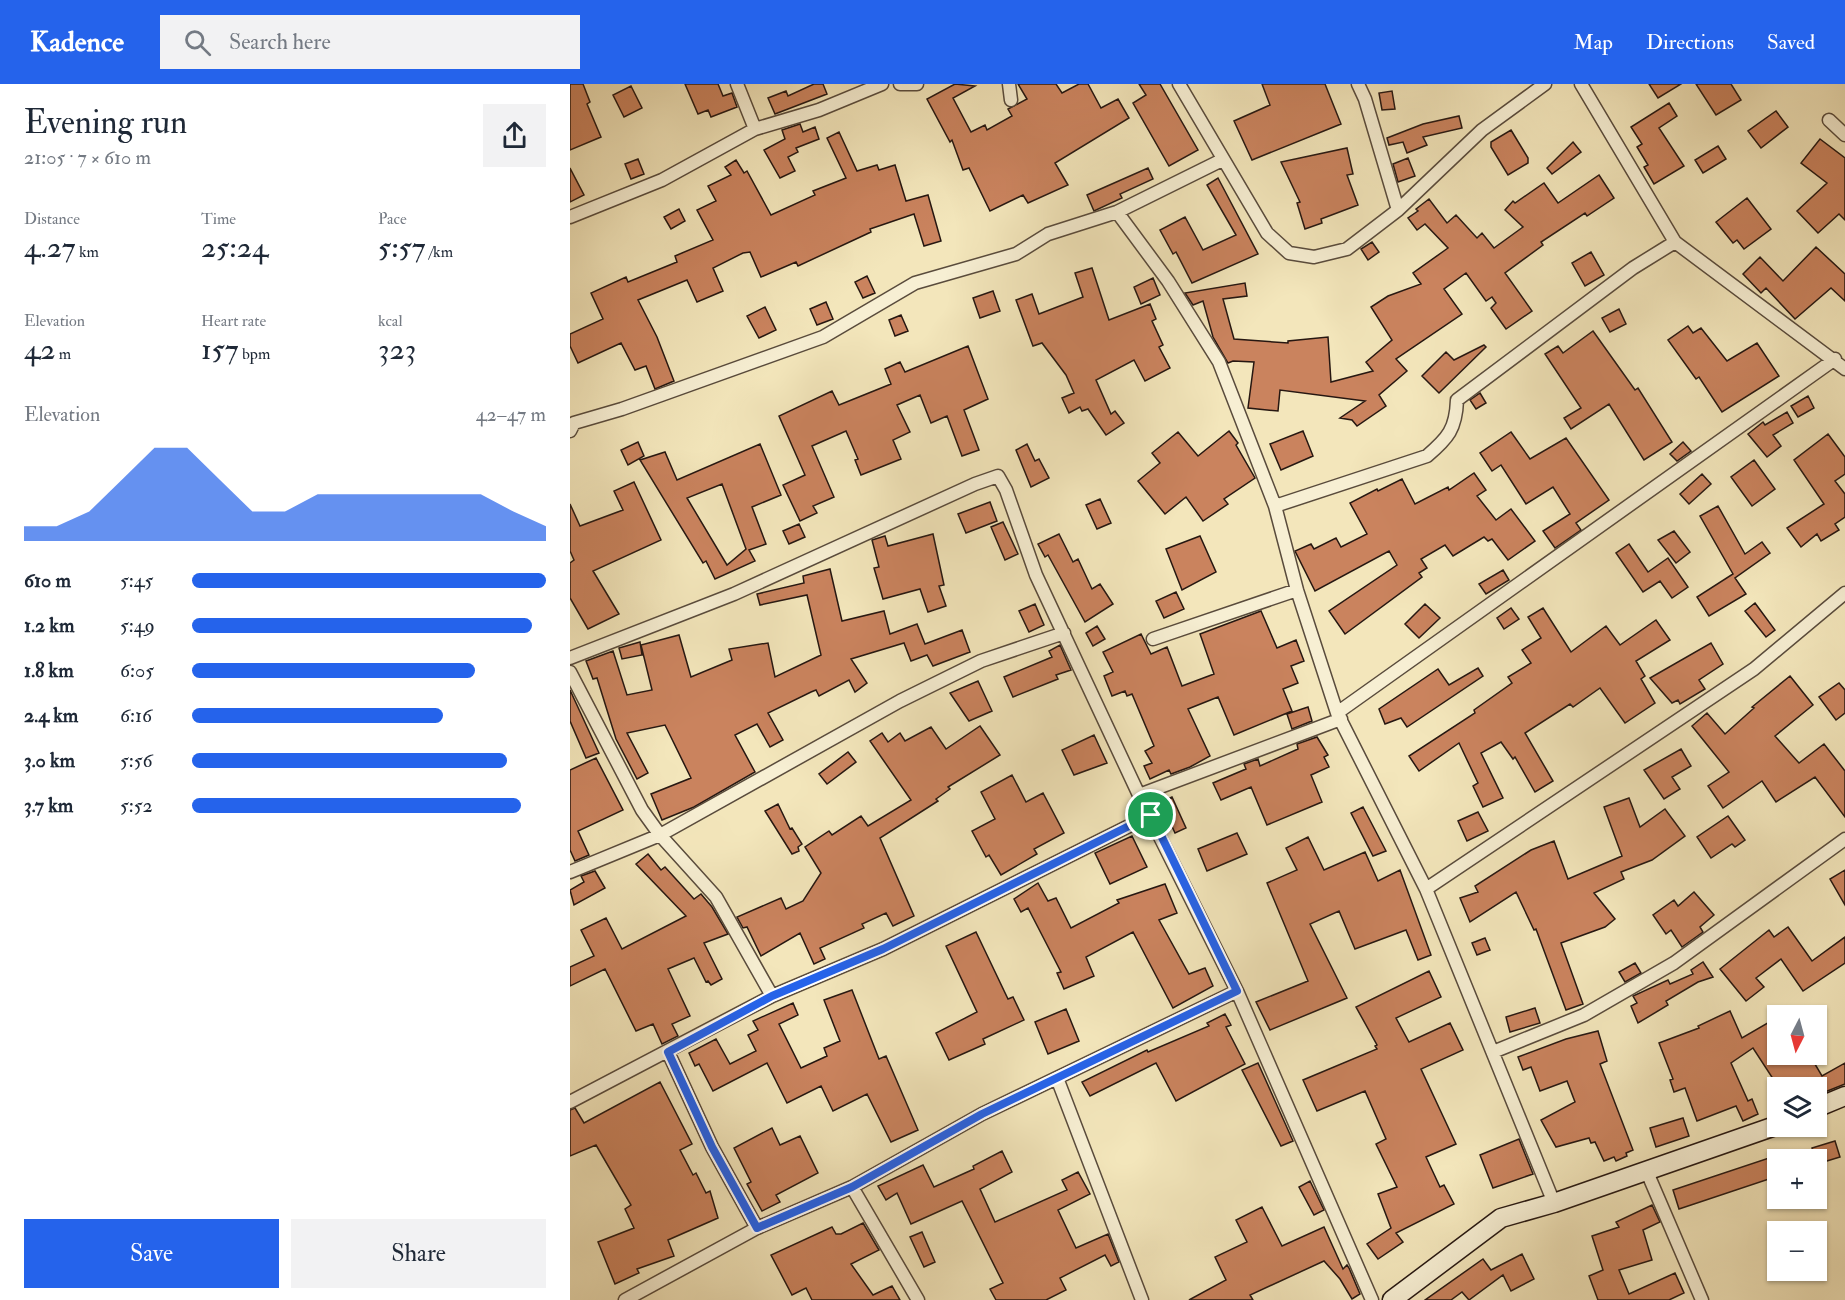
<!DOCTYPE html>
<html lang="en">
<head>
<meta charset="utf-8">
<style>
	:root { --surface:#fff; --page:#f2f2f3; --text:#1f2937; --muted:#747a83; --accent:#2563eb }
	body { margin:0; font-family:"IM FELL Double Pica",serif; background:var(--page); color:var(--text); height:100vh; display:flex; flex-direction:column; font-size:22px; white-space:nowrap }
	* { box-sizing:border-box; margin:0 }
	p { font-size:20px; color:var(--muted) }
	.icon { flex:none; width:33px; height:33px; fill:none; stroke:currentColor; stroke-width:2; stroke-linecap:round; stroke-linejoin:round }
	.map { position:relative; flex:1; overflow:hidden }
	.details { display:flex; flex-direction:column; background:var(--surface); width:570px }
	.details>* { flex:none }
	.needle { width:39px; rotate:186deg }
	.controls { position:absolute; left:1197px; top:921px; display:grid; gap:12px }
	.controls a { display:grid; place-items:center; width:60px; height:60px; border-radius:0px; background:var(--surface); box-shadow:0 2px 4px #0004; font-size:30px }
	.pin { position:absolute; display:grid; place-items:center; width:51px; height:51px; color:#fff; margin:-26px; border:3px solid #fff; border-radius:50%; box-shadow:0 2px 6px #0007 }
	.round { display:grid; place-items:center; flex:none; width:63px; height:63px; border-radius:0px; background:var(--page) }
	.headline { display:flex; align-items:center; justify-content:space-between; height:102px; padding:0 24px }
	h1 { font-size:33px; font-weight:600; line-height:45px }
	.figures { display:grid; grid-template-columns:repeat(3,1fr); gap:9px; height:102px; padding:6px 24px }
	.figures div { display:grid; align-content:center }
	.figures b { font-size:30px; font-weight:600 }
	.figures small { font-size:16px; font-weight:400 }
	.figures p { font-size:16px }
	.chart { height:168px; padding:12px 24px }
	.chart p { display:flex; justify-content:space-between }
	.chart svg { width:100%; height:108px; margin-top:6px; fill:var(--accent); opacity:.7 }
	.action { display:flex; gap:12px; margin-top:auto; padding:12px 24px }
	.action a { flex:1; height:69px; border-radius:0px; background:var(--accent); color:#fff; font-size:24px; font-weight:600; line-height:69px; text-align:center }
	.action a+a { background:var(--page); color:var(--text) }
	ul { padding:0 24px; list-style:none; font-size:20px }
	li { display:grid; grid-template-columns:96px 72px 1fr; align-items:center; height:45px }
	li i { height:15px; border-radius:8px; background:var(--accent) }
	header { display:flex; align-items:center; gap:36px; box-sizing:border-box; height:84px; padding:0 30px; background:var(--accent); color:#fff }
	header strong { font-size:28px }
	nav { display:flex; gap:33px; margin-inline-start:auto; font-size:21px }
	.search { width:420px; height:54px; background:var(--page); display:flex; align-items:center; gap:15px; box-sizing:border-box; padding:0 21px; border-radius:0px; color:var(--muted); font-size:22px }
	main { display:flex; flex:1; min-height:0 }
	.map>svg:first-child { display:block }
	.building { fill:#ca835e; stroke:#261711; stroke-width:1.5; fill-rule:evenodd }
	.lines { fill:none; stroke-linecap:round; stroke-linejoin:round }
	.street-casing { stroke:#594b3c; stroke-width:15 }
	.secondary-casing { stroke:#261711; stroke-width:21 }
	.street { stroke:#f7efd3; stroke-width:12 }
	.secondary { stroke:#f7efd3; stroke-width:18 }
	.route-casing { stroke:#fff; stroke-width:12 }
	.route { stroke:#2563eb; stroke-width:8 }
</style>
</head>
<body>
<header>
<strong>Kadence</strong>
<div class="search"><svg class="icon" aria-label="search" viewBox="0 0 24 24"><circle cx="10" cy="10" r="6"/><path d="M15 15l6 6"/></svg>Search here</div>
<nav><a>Map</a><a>Directions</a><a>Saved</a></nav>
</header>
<main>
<section class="details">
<div class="headline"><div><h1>Evening run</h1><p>21:05 · 7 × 610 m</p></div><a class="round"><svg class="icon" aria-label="share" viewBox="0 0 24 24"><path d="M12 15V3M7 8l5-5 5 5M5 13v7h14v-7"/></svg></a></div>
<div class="figures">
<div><p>Distance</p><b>4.27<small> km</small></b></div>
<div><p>Time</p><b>25:24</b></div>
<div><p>Pace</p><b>5:57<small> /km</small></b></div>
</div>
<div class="figures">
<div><p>Elevation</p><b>42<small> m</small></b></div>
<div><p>Heart rate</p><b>157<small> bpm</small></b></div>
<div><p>kcal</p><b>323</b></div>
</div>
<div class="chart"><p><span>Elevation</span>42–47 m</p>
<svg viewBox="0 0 160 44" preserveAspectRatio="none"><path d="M0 44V38L10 38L20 32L30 19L40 6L50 6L60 19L70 32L80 32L90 25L100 25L110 25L120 25L130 25L140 25L150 32L160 38V44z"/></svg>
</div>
<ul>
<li><b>610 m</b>5:45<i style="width:100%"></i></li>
<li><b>1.2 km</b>5:49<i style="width:96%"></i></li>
<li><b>1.8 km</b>6:05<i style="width:80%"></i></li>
<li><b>2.4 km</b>6:16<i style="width:71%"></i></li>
<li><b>3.0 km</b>5:56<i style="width:89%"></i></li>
<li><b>3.7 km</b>5:52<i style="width:93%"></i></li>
</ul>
<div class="action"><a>Save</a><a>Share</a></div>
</section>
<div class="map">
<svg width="1275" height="1216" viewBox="0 0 1275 1216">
	<rect width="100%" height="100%" fill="#f3e6bb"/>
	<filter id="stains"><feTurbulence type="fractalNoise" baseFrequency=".00333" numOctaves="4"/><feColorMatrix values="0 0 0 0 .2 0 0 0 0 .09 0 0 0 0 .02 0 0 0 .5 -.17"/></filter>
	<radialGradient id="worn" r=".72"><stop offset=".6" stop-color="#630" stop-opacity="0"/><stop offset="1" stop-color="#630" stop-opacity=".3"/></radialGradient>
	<path class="building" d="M0,0H13L20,18L17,20L31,53L0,66Z
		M115,0H148L153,12L162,9L167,23L141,33L138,26L128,30Z
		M244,0H253L257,10L205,30L198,14L216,7L218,12Z
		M385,0L405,2L383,14L401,48L415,41L417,46L442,32L438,25L457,15L448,0H486L492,9L509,0H518L531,24L548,15L559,34L485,79L498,101L458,119L453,111L420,127L399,84L393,86L382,56L380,58L357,15Z
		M569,0H590L628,66L599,82L563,19L576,11Z
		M692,0H755L771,40L682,76L664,37L700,21Z
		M1079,0H1111L1088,14Z
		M1126,0H1161L1171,16L1146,31Z
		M61,2L72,24L54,33L43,11Z
		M822,7L825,25L812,26L809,9Z
		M1099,19L1107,32L1089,44L1114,82L1084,100L1074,83L1078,81L1067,63L1072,60L1061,43Z
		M1206,27L1218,43L1191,64L1178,47Z
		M889,32L892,44L853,53L857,61L837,69L833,58L819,61L817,54L853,40Z
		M230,40L233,48L245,43L249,55L226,64L228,68L218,73L225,87L210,94L194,66L215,55L212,46Z
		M941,46L958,74V79L938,91L921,63V58Z
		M269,48L287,87L307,81L309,86L325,81L336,117L358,111L371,157L354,162L344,130L300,145L301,148L228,182L226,178L191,193L180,168L173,169L143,184L153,207L127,218L117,196L68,216L87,253L104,297L85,305L76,282L65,286L51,259L8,279L0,262V250L33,235L21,209L56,193L58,198L107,178L105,172L143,156L127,126L146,117L138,102L161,91L155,83L166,76L174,89L177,87L201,131L245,111L243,107L276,94L257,54Z
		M1250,55L1275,74V136L1269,130L1248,149L1227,127L1257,99L1231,79Z
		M1003,58L1011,68L982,90L977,84Z
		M1148,62L1156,75L1133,89L1125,76Z
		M777,64L783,90L777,91L788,121L751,135L752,139L735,145L727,119L730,118L711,78Z
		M838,74L845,92L828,98L823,80Z
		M68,75L74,90L61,95L55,80Z
		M0,84L14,111L0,118Z
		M578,84L583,95L550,110L552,114L524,127L517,111Z
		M1029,91L1044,114L1017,132L1015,129L971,158L973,161L935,189L962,227L936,245L921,224L926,219L922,213L916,217L896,189L874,205L892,230L826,275L837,287L809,311L816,322L787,342L782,336L770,334L795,317L710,306L708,327L678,324L684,278L663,277L658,279L643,253L633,217L623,221L615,209L675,199L677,212L653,215L664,255L718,259V257L758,253L761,298L803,287L796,278L822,256L801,223L818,212L851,200L843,189L878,164L855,140L847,146L838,134L848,127L846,125L859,115L877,139L886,131L907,154L912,149L924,164L953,143L935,126L943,117L945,119L974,99L988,119Z
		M648,94L688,170L622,199L606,168L603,170L590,146L615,133L633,166L666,151L637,101Z
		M1177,114L1201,145L1174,165L1167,156L1163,159L1146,138Z
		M109,125L115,137L101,145L94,133Z
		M802,158L809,168L798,176L791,165Z
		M1246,163L1275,190V217L1261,204L1225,235L1196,204L1191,209L1173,190L1190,173L1213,197Z
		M1021,168L1034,191L1015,202L1002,179Z
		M522,184L539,236L580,220L586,235L582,237L593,261L589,263L600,284L575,297L564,276L526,296L541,330L545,327L554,339L536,351L518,325L512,327L510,323L499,329L492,314L504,309L496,291L472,259L463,262L446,216L462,210L469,230L513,213L505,189Z
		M297,192L305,209L293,214L285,198Z
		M583,194L590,211L571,220L564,203Z
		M423,207L430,227L410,234L403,214Z
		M256,218L263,235L247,241L240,225Z
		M195,223L206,246L189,254L177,232Z
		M1049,225L1056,240L1040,248L1032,234Z
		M331,231L338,247L325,252L319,236Z
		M1118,242L1123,249L1131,244L1157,277L1187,259L1209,292L1152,328L1129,293L1126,295L1098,256Z
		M1023,247L1065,306L1068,304L1102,358L1074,376L1039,320L1001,345L994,334L1011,324L975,270L988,262L993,269Z
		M914,261L916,263L869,309L852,292L876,268L884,276Z
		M398,262L418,315L394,326L409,366L392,372L377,332L361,339L350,311L327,321L340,348L323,356L331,375L291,391L285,376L288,375L276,347L242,362L264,413L243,422L247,429L230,437L213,401L235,391L209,332L262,307L269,321L321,300L315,285L330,278L335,288Z
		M910,309L916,319L906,325L900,316Z
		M1238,312L1244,324L1228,333L1221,322Z
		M1217,328L1223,339L1203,351L1211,362L1197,373L1178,350L1193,338L1195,341Z
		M659,347L668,359L666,361L685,394L654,415L658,420L633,437L616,413L595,430L568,397L590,379L582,369L608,348L628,372Z
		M733,347L743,372L711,386L700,360Z
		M941,348L960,375L996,354L1039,416L1006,439L1011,446L985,464L973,447L1000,430L983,403L956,420L931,381L922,387L910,369Z
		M1258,350L1275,373V390L1265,397L1275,410V433L1265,440L1269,446L1251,457L1247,450L1231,463L1217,444L1254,420L1224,376Z
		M68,358L74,372L58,381L51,366Z
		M1113,358L1121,367L1107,377L1100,370Z
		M190,360L211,411L182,423L196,460L179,466L185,477L145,495L136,477L133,479L70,376L95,368L107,396ZM152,400L176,465L157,481L117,414Z
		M457,360L465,377L469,375L479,394L461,403L446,366Z
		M1184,376L1205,405L1182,422L1161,393Z
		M904,389L916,406L907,412L926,436L941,425L965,457L938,476L922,455L918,457L914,453L883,472L875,461L851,475L857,484L849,489L852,493L775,550L759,527L827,481L819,467L745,507L725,467L741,460L744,465L766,454L771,463L797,450L780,419L807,405L808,407L832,395L845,420L878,403L879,406Z
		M1132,390L1141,400L1119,420L1110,410Z
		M64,398L91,456L23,487L49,530L18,545L0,514V479L4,476L0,467V420L10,442L53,426L44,407Z
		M530,415L541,439L527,445L516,421Z
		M420,418L427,437L396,449L388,430Z
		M1148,422L1175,470L1192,458L1200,469L1165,494L1176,510L1139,532L1127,513L1163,490L1130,432Z
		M433,438L448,470L435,476L421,443Z
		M229,440L235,453L219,460L213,447Z
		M1104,447L1120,468L1106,479L1088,456Z
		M363,450L374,501L369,502L376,522L358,528L350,505L313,515L304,484L309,483L302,456L315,452L318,462Z
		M489,450L503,478L508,475L522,505L530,500L543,520L515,538L478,471L475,473L468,460Z
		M630,452L646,488L612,506L596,465Z
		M1059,460L1078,488L1098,474L1118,503L1102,514L1090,497L1073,508L1046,469Z
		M260,485L272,537L314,527L320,550L347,540L355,560L392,546L400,568L363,582L357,571L341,577L334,559L281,575L297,599L285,608L279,596L249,612L246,606L241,608L198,629L213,656L200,663L187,640L165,651L185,688L124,723L92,736L81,710L121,694L95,641L57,649L78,689L67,695L46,655L27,594L23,595L16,577L43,567L57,611L82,606L71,561L109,551L121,593L162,576L159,565L198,559L205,593L251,571L237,511L190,521L187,510L234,499L233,492Z
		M933,486L939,496L916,510L909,500Z
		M606,508L614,525L594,534L586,517Z
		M1185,519L1205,546L1196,553L1175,527Z
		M465,520L474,541L459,548L449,527Z
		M855,520L870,534L849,554L835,540Z
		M941,524L949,535L934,545L927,534Z
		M973,524L1001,568L1036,542L1050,561L1086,536L1100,556L1066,577L1075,592L1071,595L1085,619L1055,639L1030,604L1003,623L1000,620L955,649L983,697L965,708L945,673L943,675L931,658L911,669L933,714L913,723L903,702L908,699L889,659L849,687L839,672L905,629L904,626L942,599L938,593L961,579L952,566L971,554L958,533Z
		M691,527L707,564L726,556L734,577L721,582L728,599L713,605L722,627L664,651L648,613L618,625L640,672L620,683L601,690L599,686L580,695L574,682L582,679L575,667L584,662L562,610L557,612L555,607L542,612L534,592L543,588L533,568L571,550L581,570L597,563L612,602L644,590L630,550Z
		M527,542L535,555L523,562L516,549Z
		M70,558L72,571L52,575L49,564Z
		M1141,559L1153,580L1129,596L1135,605L1110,620L1108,616L1102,619L1080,594Z
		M490,561L501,586L486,591L488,595L443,613L434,593L482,573L479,567Z
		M908,584L913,592L837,643L831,634L815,640L809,625L868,585L879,601Z
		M1220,592L1243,621L1205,652L1229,679L1254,660L1275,687V733L1245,693L1206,718L1192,697L1153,724L1138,702L1159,688L1122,642L1137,629L1155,650L1184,624L1182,623Z
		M408,597L422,627L399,637L380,609Z
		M1269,599L1275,606V629L1266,636L1249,613Z
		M0,606L29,669L16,674L0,637Z
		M738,623L742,637L722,645L717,630Z
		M410,642L430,671L378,703L380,705L366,715L368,717L310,754L344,832L323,842L316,829L292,840L294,844L250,864L255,875L244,880L230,849L191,872L177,843L173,844L167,833L211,814L216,825L233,817L251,789L235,763L259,747L262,751L291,732L298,742L341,716L300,657L312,649L318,658L330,649L335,657L361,643L376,665Z
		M524,651L537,679L504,691L492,666Z
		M747,653L758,671L754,673L759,683L741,691L752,718L697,741L681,703L651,716L643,699L676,685L674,680L688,675L690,682L728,665L727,660Z
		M1111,665L1121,682L1102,693L1110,705L1094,715L1074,686Z
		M278,668L286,678L257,700L249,690Z
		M26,674L53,726L8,747L19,771L5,777L0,766V686Z
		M442,691L456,718L473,709L494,749L464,765L467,770L431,791L419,771L416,773L402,747L425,735L411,708Z
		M602,713L616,744L605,749L591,718Z
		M1059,714L1070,743L1095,725L1115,752L1082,776L1051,788L1054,795L1024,809L1045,835L1035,843L991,859L1013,920L996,926L966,845L964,846L946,808L900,838L890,814L908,808L905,802L961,766L984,757L998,795L1052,772L1034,723Z
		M208,720L220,745L222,744L232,760L228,763L229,767L222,770L195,727Z
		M793,723L816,767L803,772L781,729Z
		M908,728L918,747L897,757L888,737Z
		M1158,732L1175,756L1165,763L1162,760L1141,774L1127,753Z
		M667,749L677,770L637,787L628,765Z
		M562,752L577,783L540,800L525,769Z
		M738,753L754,786L795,768L808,797L830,786L861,871L848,876L836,846L785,865L769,827L740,840L777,914L700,946L686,918L738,897L697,799L727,786L716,764Z
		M78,770L91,786L95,783L124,815L131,810L142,823L158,850L134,859L152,895L141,901L138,897L136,898L124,874L98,885L120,932L102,940L108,952L92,960L83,940L66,947L35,885L0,902V883L24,872L11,846L36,834L52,865L116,832L66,780Z
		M1275,786V821L1260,795Z
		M25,787L35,804L4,821L0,806L14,798L11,792Z
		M468,799L478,817L486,814L501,844L549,819L547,816L595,800L607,829L589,836L619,890L635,884L643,902L603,924L563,848L516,873L524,892L494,905L487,889L491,888L458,824L451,828L444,815Z
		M1124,808L1144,831L1130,843L1133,848L1112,863L1101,846L1096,850L1083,831L1104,816L1108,822Z
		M1218,843L1242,877L1275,853V879L1233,907L1211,875L1186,894L1194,903L1176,917L1150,885L1199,846L1204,853Z
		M406,848L438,915L443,913L454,936L413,955L415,960L379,976L366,949L407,928L376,862Z
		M915,854L920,866L907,871L902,859Z
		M1133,878L1143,893L1128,898L1096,917L1098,921L1068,939L1061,922L1067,919L1063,912L1098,896L1100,900L1123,890L1121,886Z
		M1065,879L1071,889L1055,898L1049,888Z
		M859,887L871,913L826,934L839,958L880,939L893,966L851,985L886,1060L856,1073L870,1103L874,1101L884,1120L826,1149L833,1158L808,1175L797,1160L821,1144L808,1110L827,1103L806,1060L816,1055L795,1007L747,1027L733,996L807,965L805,962L807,961L786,923Z
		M282,906L309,975L316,972L348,1046L321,1058L297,1010L263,1027L251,1002L217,1019L197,979L143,1007L129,980L125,982L119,969L146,955L160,980L186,967L178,951L188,946L183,937L223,919L228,931L209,940L231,984L257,972L254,964L270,957L254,916Z
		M965,924L970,939L940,948L936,933Z
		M496,925L509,957L478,970L465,938Z
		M1160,927L1172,954L1208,933V970H1239L1252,992L1275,979V1000L1250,1010L1247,1004H1209L1183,964L1161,979L1178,1017L1182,1015L1188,1030L1173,1037L1166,1022L1127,1037L1115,1004L1104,1008L1100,996L1103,995L1089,959L1129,944L1128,942Z
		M655,930L661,941L656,943L675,980L606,1017L586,979L520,1012L512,998L577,966L578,968L639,942L637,939Z
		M1028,947L1037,977L1030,980L1063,1066L1056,1069L1057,1072L1046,1077L1044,1073L1034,1077L1025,1058L1021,1059L1019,1054L986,1063L971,1036L1005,1018L997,997L970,1007L961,983L953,986L948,973L996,955Z
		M688,979L723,1057L711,1062L672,986Z
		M90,998L122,1060L110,1066L123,1091L126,1089L136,1109L140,1107L148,1134L98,1156L104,1172L67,1185L69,1189L45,1200L28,1158L64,1144L55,1125L61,1121L26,1061L0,1072V1026L5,1024L14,1039Z
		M1113,1034L1119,1052L1086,1063L1080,1044Z
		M202,1044L210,1061L230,1052L248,1089L206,1111L210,1118L192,1127L177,1100L181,1098L164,1064Z
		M949,1055L963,1090L923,1104L910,1071Z
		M1265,1057L1270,1073L1247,1080L1242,1064Z
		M432,1067L442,1088L410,1105L425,1138L497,1106L492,1096L508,1088L520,1110L488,1126L506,1164L538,1150L549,1178L541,1182L535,1171L490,1194L496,1206L476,1216H426L420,1205L433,1199L392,1117L341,1140L327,1109L316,1116L308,1102L353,1081L364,1103L404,1085L403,1082Z
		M1208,1071V1092L1109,1125L1103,1106Z
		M740,1097L754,1126L744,1131L729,1103Z
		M1082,1121L1090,1138L1073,1146L1082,1176L1049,1186L1059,1210L1105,1189L1114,1209L1099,1216H1028L1019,1192L1033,1186L1022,1152L1049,1143L1046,1138Z
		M692,1123L712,1162L754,1143L773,1185L777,1181L779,1184L790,1210L782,1215L770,1195L754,1177L680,1211L683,1216H619L656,1196L645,1173L677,1158L666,1136Z
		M293,1139L309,1166L281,1180L303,1211L322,1202L330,1216H242L236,1204L222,1211L201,1171L262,1143L266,1150H271Z
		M352,1148L365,1178L354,1183L340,1153Z
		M952,1170L964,1195L941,1207L933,1191L899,1216L892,1208L881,1216H855L913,1175L921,1186Z"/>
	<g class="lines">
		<defs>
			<path id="street" d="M167,0L185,45
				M330,0H347
				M439,0L441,16
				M609,0L697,149L719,169L744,173L777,165L828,126L912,46L975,0
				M788,0L795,15L828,126
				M1011,0L1105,158L1275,285
				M1259,36L1275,51
				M547,128L598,197L649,278L705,422L727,506L767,629L856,805L984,1119
				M0,133L92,96L185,45L249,26L312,0
				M0,347L4,339L52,325L253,253L345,199L446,170L478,150L547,128L652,76
				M705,422L857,372C878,354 886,345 887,316L1063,184L1105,158
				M583,555L727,506
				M0,574L164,510L405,400L428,392L436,406L466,491L569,711L667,907L802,1216
				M0,588L72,726L90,751L146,813L202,912
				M767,629L1265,275
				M569,711L771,635
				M0,788L90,751L330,617L411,577L494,549
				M856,805L1184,585L1275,509
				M98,968L142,1063L187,1144
				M923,968L1014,931L1104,879L1275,755
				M487,994L572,1216
				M0,1018L202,912L313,865L581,731
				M1077,1088L1132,1216
				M282,1103L348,1216
				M55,1216L187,1144L282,1103L412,1030L667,907"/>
			<path id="secondary" d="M1246,1024L1275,1012
				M822,1216L931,1134L984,1119L1208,1041"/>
		</defs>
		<use href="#street" class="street-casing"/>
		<use href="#secondary" class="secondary-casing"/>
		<use href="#street" class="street"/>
		<use href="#secondary" class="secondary"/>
	</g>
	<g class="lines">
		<defs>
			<path id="route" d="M581,731L667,907L412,1030L282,1103L187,1144L142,1063L98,968L202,912L313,865Z"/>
		</defs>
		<use href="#route" class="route-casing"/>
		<use href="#route" class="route"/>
	</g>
	<rect width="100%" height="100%" filter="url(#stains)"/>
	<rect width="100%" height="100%" fill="url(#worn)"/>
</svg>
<div class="controls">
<a><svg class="needle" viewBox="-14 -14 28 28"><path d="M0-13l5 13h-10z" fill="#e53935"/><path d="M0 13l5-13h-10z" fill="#747a83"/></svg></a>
<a><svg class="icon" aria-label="layers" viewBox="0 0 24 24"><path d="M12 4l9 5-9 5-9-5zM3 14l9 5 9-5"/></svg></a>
<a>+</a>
<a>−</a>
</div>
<div class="pin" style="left:581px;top:731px;background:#1e9e55"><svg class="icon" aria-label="arrive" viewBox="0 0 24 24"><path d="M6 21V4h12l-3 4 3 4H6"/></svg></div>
</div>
</main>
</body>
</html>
